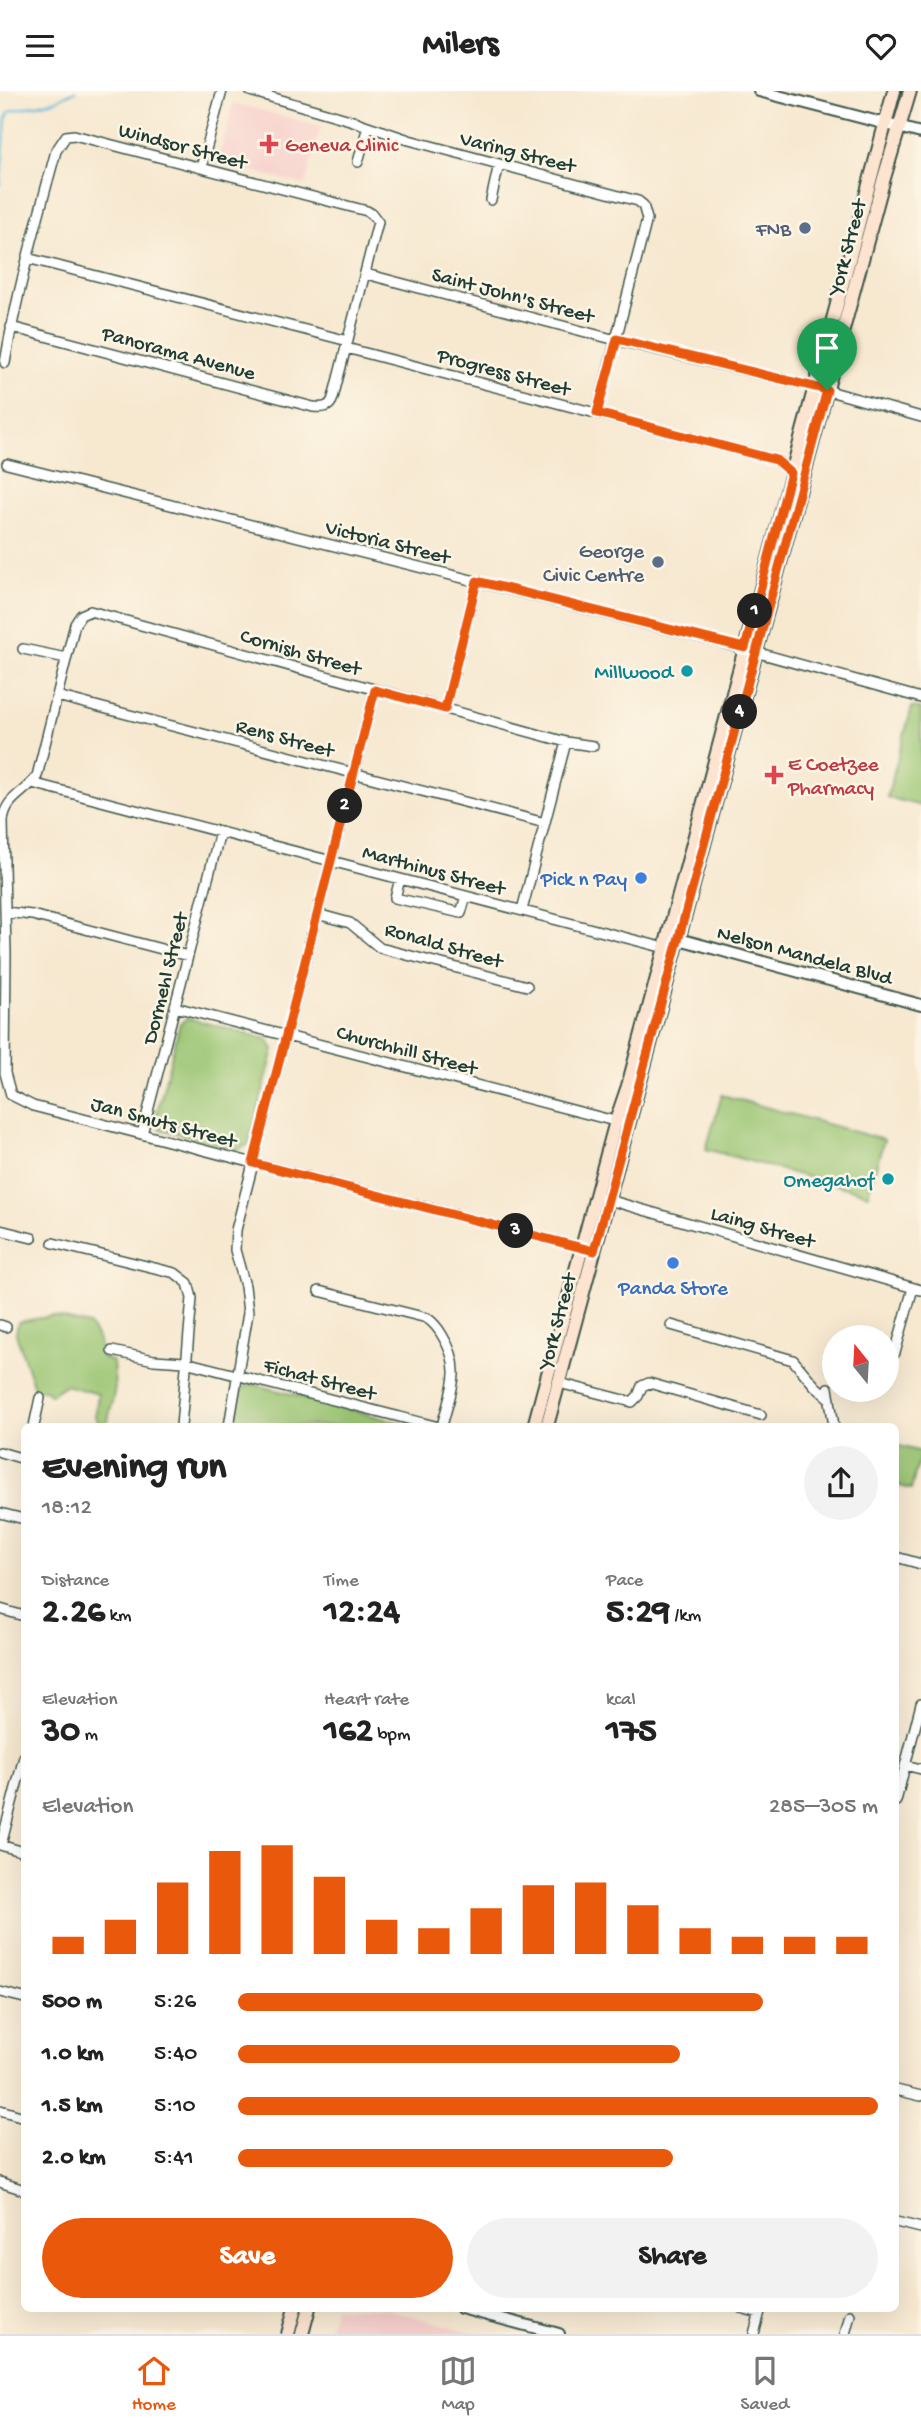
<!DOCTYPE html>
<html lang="en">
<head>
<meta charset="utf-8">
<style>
	:root { --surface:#fff; --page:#f2f2f2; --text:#222; --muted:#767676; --line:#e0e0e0; --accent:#ea580c }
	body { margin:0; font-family:"Gochi Hand",sans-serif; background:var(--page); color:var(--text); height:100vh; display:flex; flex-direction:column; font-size:26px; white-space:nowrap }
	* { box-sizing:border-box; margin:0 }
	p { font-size:23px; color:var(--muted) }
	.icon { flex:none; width:38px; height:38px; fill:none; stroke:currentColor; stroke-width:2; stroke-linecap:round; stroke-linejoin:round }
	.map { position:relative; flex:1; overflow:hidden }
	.panel { position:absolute; left:21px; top:1332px; width:878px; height:889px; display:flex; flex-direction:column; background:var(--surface); border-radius:10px; box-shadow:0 7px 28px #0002 }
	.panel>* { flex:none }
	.needle { width:46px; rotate:342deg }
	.buttons { position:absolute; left:822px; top:1234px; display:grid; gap:14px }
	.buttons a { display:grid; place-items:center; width:77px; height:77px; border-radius:50%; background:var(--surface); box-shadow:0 7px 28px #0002; font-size:35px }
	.pin { position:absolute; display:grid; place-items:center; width:60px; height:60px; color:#fff; margin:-72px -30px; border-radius:50% 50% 50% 0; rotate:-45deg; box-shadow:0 0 7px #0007 }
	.pin .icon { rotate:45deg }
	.km { position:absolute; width:35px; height:35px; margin:-18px; border-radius:50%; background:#222; color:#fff; font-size:19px; line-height:35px; text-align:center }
	.round { display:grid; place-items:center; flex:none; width:74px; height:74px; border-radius:37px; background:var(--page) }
	.head { display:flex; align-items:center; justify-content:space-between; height:119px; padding:0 21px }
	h1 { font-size:38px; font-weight:700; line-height:52px }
	.stats { display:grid; grid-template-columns:repeat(3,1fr); gap:10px; height:119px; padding:7px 21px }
	.stats div { display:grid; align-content:center }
	.stats b { font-size:35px; font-weight:700 }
	.stats small { font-size:19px; font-weight:400 }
	.stats p { font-size:19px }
	.chart { height:196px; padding:14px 21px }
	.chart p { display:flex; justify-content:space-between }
	.chart svg { width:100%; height:126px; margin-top:7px; stroke:var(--accent); stroke-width:6 }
	.cta { display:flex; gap:14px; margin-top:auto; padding:14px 21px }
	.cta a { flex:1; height:80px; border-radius:42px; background:var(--accent); color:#fff; font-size:28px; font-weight:700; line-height:80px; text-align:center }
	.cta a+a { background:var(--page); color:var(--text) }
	ul { padding:0 21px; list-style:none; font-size:23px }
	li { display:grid; grid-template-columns:112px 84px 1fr; align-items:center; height:52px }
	li i { height:18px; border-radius:9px; background:var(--accent) }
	header { display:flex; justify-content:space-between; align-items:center; height:91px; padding:0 21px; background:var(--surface); font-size:32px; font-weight:700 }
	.tabs { display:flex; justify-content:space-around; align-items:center; height:98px; border-top:2px solid var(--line); background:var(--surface); font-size:19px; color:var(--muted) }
	.tabs a { display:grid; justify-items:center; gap:4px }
	.tabs .selected { color:var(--accent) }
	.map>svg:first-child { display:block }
	.built { fill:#f7d0cc }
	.green { fill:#99c471; stroke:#5c8052; stroke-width:2 }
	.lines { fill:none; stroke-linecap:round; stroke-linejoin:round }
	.stream { stroke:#5ab3d7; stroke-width:2.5 }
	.minor-casing { stroke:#3f574b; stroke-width:12 }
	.tertiary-casing { stroke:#3f574b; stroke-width:14 }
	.secondary-casing { stroke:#3f574b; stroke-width:16 }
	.minor { stroke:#fff; stroke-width:9 }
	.tertiary { stroke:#fff; stroke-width:10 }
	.secondary { stroke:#fde4d0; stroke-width:12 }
	.route-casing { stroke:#fff; stroke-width:14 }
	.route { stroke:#ea580c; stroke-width:9 }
	.health-dot { fill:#e0444e; stroke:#fcf5e5; stroke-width:2.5 }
	.service-dot { fill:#5c6f8a; stroke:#fcf5e5; stroke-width:2.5 }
	.culture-dot { fill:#0f9aa8; stroke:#fcf5e5; stroke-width:2.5 }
	.shop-dot { fill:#3f7fe0; stroke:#fcf5e5; stroke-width:2.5 }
	.labels { text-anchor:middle; stroke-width:5; stroke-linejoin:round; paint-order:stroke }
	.health-label { font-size:21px; fill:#be3a42; stroke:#fcf5e5; text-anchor:start }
	.street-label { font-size:21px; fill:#1f3d34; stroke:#fcf5e5 }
	.service-label { font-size:21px; fill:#4e5e75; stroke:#fcf5e5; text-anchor:end }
	.culture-label { font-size:21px; fill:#0d838f; stroke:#fcf5e5; text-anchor:end }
	.shop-label { font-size:21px; fill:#366cbe; stroke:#fcf5e5; text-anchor:end }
</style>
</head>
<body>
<header><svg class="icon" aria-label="menu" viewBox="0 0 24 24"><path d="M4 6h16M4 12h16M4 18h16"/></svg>Milers<svg class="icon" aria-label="heart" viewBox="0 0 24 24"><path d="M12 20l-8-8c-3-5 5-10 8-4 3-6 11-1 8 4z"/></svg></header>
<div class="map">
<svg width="921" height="2243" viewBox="0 0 921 2243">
	<rect width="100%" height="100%" fill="#fcf5e5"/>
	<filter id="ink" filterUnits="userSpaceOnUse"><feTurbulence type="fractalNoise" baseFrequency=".0143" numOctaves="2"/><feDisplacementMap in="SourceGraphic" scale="14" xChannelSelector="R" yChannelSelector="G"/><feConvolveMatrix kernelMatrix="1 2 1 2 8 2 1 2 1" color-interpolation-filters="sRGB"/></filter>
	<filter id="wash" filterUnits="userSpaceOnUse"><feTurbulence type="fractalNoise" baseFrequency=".00686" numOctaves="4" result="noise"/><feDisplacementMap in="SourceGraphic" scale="28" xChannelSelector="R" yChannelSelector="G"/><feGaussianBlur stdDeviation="1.57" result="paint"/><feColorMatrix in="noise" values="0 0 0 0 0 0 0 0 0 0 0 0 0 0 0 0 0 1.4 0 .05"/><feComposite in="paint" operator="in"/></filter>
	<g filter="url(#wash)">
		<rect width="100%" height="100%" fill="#f7e8d0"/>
		<path class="built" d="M233,12L321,35L305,94L218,71Z
			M334,2217H382L478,2243H327Z"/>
		<path class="green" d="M912,616L921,618V715L887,706Z
			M188,927L267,948L274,958L249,1053L238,1059L160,1038L155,1029L180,932Z
			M722,1004L884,1049L868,1103L706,1058Z
			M52,1225L89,1234L99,1250L101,1266L113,1271L115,1297L107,1335L100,1334L95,1325L98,1303L65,1294L50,1304L47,1300L34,1297L16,1243L18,1231Z
			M253,1293L412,1335H235L240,1300L247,1295Z
			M896,1354L921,1361L911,1398L896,1394Z"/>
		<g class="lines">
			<path class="stream" d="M0,94L6,28L10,20L55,10L75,0"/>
		</g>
	</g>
	<g filter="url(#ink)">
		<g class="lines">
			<defs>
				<path id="minor" d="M250,0L350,29L409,49L638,110L643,114L647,128L597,322
					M358,71L368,35
					M201,77L222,0
					M491,109L499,73
					M27,167L348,250
					M366,183L616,249L815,296L921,326
					M346,257L776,369L791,382
					M5,272C17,200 37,130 56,60L66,45L74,44L367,120L372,123L378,131L333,307C330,317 323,317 313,316L11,236
					M7,373L719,551L921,607
					M23,558L66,567
					M57,605L545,732
					M445,618L477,490
					M593,655L566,651L90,520L81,524L75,533L37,685C26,702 5,706 3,730L6,863L5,982L11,1004L33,1015L594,1160
					M32,692L665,857
					M400,788L395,807L461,822L466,805
					M522,819L566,651
					M5,821L32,824L188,865
					M317,823L350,832L380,857L527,895
					M175,916L630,1034
					M142,1043L220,741
					M595,1105L921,1199
					M0,1139L32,1147
					M53,1152L175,1182L188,1192L192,1207L181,1335
					M319,1200L427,1227C434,1232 438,1237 442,1244C464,1279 451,1298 442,1335
					M0,1234L6,1236
					M671,1234L793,1269L815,1295L830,1308
					M112,1260L154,1269L185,1271L435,1335
					M895,1262L913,1197
					M559,1292L632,1311L638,1305L642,1295L649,1292L761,1324
					M828,1297L834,1335
					M34,1335L40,1307
					M229,1335L248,1222L245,1195L235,1159L236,1139L375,599
					M0,1361L24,1368
					M0,1422L24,1428
					M896,1466L921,1473
					M0,1518L24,1525
					M905,1674L921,1678
					M896,1710L921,1613
					M0,1754L24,1761
					M1,1754L24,1666
					M0,1901L24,1907
					M896,1999L921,2005
					M0,2019L24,2026
					M0,2091L24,2099
					M896,2131L921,2137
					M741,2217L759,2222
					M754,2243L761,2217
					M845,2243L850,2224"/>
				<path id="tertiary" d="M759,0L921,42
					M673,852L679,848L921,914
					M461,2217L559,2243"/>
				<path id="secondary" d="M534,1335L616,1030L628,995L894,0
					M547,1335L884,87L910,0
					M288,2243L295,2217
					M302,2243L309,2217"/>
			</defs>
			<use href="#minor" class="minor-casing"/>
			<use href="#tertiary" class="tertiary-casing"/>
			<use href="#secondary" class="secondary-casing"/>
			<use href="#minor" class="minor"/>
			<use href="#tertiary" class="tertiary"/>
			<use href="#secondary" class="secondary"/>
		</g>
	</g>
	<g class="lines" filter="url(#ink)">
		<defs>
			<path id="route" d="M617,248L827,299L594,1160L253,1072L375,599L445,618L477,490L745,557L791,382L776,369L597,322Z"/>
		</defs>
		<use href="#route" class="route-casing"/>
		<use href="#route" class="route"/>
	</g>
	<g class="health-dot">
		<path d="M265.5 42.5h7v7h7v7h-7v7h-7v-7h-7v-7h7z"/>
		<path d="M770.5 673.5h7v7h7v7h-7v7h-7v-7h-7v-7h7z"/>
	</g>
	<g class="service-dot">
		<circle cx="805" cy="137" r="7"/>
		<circle cx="658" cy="471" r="7"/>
	</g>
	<g class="culture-dot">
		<circle cx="687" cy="580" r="7"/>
		<circle cx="888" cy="1088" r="7"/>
	</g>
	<g class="shop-dot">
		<circle cx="641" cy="787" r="7"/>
		<circle cx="673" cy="1172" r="7"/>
	</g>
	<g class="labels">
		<g class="health-label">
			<text x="285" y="60">Geneva Clinic</text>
			<text x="788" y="679">E Coetzee<tspan x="788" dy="24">Pharmacy</tspan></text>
		</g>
		<g class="street-label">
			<text transform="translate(183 54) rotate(15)" y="7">Windsor Street</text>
			<text transform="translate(518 60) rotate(14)" y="7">Varing Street</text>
			<text transform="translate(846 156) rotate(-75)" y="7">York Street</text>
			<text transform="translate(513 203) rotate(15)" y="7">Saint John's Street</text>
			<text transform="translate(179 261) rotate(15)" y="7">Panorama Avenue</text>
			<text transform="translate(504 280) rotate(15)" y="7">Progress Street</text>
			<text transform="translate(388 450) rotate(14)" y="7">Victoria Street</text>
			<text transform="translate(301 560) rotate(16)" y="7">Cornish Street</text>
			<text transform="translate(285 646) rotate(15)" y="7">Rens Street</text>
			<text transform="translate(434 778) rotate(15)" y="7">Marthinus Street</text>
			<text transform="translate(444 853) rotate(16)" y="7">Ronald Street</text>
			<text transform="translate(805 863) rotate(15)" y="7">Nelson Mandela Blvd</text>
			<text transform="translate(164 887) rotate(-76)" y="7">Dormehl Street</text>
			<text transform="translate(407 958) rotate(15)" y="7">Churchhill Street</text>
			<text transform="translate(164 1030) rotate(15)" y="7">Jan Smuts Street</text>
			<text transform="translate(763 1135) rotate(16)" y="7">Laing Street</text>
			<text transform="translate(556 1230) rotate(-75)" y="7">York Street</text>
			<text transform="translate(320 1287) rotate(15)" y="7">Fichat Street</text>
		</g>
		<g class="service-label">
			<text x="791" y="144">FNB</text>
			<text x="644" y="466">George<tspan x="644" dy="24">Civic Centre</tspan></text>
		</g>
		<g class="culture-label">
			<text x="673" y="587">Millwood</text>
			<text x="874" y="1095">Omegahof</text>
		</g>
		<g class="shop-label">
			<text x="627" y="794">Pick n Pay</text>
			<text x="673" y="1203" text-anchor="middle">Panda Store</text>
		</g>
	</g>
</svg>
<div class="buttons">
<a><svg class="needle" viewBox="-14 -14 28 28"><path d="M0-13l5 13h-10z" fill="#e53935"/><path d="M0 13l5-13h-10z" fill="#767676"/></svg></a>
</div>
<div class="pin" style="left:827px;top:299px;background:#1e9e55"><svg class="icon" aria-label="arrive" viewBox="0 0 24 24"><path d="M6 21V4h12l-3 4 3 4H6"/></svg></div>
<b class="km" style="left:755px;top:520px">1</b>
<b class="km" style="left:345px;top:715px">2</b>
<b class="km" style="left:516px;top:1140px">3</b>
<b class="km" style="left:740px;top:621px">4</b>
<section class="panel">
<div class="head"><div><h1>Evening run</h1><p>18:12</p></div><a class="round"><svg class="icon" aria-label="share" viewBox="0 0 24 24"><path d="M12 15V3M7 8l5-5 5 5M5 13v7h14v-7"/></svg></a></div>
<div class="stats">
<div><p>Distance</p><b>2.26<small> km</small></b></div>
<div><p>Time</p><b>12:24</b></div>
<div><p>Pace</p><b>5:29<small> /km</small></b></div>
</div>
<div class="stats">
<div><p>Elevation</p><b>30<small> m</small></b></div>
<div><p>Heart rate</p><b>162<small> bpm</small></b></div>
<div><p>kcal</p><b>175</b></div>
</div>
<div class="chart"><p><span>Elevation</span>285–305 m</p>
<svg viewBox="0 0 160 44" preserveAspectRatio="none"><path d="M5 44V38M15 44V32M25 44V19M35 44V8M45 44V6M55 44V17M65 44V32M75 44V35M85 44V28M95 44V20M105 44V19M115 44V27M125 44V35M135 44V38M145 44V38M155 44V38"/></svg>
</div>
<ul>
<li><b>500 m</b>5:26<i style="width:82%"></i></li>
<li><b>1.0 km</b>5:40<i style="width:69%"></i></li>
<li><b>1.5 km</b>5:10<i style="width:100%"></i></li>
<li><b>2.0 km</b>5:41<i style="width:68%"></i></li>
</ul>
<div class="cta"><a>Save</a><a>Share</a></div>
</section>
</div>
<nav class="tabs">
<a class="selected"><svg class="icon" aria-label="home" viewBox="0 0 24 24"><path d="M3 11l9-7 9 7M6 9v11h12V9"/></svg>Home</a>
<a><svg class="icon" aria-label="map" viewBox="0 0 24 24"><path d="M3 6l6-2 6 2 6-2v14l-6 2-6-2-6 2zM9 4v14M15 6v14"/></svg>Map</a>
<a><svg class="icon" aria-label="saved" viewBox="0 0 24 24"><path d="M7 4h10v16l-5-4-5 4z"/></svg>Saved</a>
</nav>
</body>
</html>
